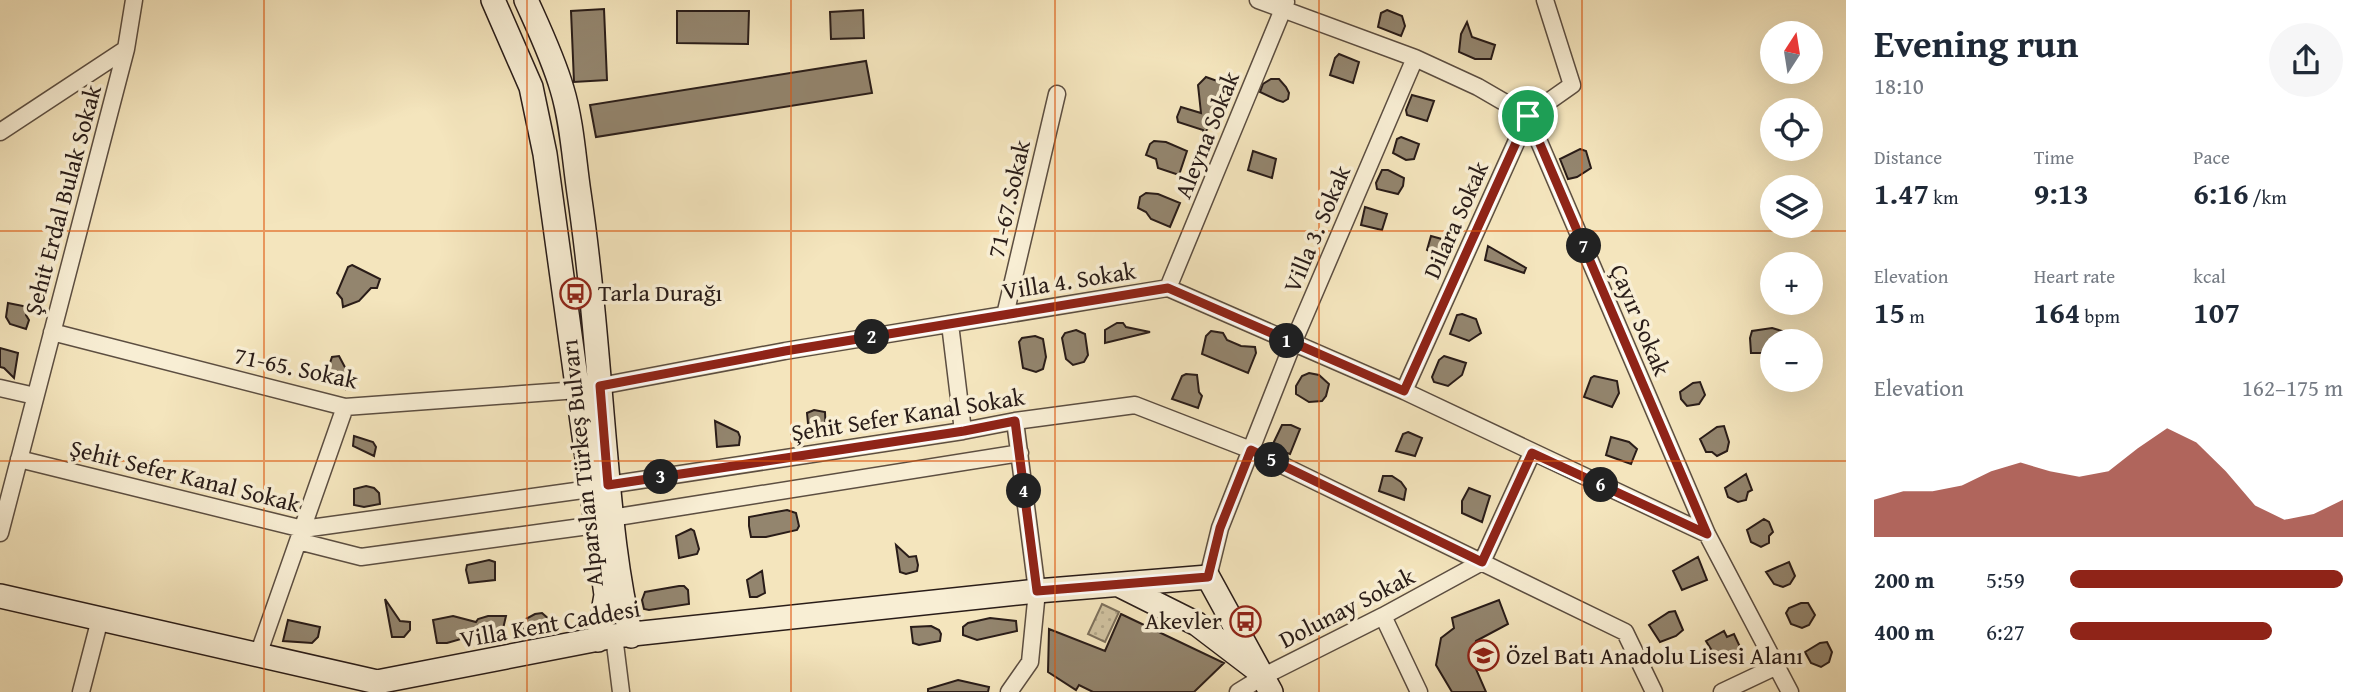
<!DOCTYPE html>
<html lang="en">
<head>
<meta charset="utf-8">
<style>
	:root { --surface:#fff; --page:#f6f6f7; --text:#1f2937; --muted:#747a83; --accent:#8f2418 }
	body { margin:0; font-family:"Gentium Book Plus",serif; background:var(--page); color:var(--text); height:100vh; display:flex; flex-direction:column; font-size:26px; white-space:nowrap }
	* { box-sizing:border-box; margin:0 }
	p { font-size:23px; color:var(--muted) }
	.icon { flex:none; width:38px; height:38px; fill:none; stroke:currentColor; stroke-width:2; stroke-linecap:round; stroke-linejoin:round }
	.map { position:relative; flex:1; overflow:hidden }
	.drawer { display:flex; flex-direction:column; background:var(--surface); width:525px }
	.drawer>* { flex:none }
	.needle { width:46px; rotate:12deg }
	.buttons { position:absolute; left:1760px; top:21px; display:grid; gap:14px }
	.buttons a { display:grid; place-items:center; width:63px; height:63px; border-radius:50%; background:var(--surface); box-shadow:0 7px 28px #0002; font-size:35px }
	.pin { position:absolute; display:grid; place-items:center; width:60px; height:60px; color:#fff; margin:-30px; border:4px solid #fff; border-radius:50%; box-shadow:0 2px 7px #0007 }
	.km { position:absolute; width:35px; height:35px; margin:-18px; border-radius:50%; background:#222; color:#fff; font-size:19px; line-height:35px; text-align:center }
	.round { display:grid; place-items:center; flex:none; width:74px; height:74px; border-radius:37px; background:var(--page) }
	.summary { display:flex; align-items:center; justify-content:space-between; height:119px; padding:0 28px }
	h1 { font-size:38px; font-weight:700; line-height:52px }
	.stats { display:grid; grid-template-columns:repeat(3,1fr); gap:10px; height:119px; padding:7px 28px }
	.stats div { display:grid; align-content:center }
	.stats b { font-size:30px; font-weight:700 }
	.stats small { font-size:19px; font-weight:400 }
	.stats p { font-size:19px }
	.chart { height:196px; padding:14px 28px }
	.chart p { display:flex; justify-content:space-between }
	.chart svg { width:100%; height:126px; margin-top:7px; fill:var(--accent); opacity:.7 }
	ul { padding:0 28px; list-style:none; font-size:23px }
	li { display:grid; grid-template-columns:112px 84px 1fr; align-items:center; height:52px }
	li i { height:18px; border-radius:9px; background:var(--accent) }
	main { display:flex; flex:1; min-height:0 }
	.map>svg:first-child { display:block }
	.park { fill:url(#park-dots); stroke:#7d705c; stroke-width:2 }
	.building { fill:#93856e; stroke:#291c18; stroke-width:2 }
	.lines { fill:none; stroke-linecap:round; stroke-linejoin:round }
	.street-casing { stroke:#5c4e41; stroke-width:19 }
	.secondary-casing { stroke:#291c18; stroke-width:26 }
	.street { stroke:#f8eed4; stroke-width:16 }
	.secondary { stroke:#f8eed4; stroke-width:23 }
	.route-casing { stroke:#fff; stroke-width:14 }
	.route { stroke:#8f2418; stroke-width:9 }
	.grid { fill:none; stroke:#de560d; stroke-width:2; stroke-opacity:0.55 }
	.labels { text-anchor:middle; stroke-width:7; stroke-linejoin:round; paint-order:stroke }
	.street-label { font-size:24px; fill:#291c18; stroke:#f8eed4 }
	.poi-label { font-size:24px; fill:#291c18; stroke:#f8eed4; text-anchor:start }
</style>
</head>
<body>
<main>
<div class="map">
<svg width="1846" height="692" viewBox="0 0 1846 692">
	<defs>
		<pattern id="park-dots" width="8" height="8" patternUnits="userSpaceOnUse" patternTransform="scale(1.75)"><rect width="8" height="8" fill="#d1c3a1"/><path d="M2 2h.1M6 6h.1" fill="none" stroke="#b3a78a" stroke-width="1.8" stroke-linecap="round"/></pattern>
	</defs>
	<rect width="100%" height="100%" fill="#f4e5bd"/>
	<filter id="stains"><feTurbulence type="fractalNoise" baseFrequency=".00286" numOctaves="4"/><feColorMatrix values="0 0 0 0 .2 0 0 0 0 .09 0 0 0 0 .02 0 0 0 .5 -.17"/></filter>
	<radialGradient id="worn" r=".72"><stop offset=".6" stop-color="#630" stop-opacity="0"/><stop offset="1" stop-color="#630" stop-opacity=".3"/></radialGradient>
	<path class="park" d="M1102,604L1119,612L1105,642L1088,634Z"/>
	<path class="building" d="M604,9L607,80L574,82L571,11Z
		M863,10L864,38L831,39L830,12Z
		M1387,10L1402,16L1405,26L1401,36L1378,27L1381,13Z
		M677,11H749L748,44L677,43Z
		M1467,22L1472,37L1495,45L1491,59H1475L1459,52L1461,34Z
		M1339,54L1359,62L1353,83L1330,75L1335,58Z
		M866,61L872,93L596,137L590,105Z
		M1206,77L1223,83L1211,116L1210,124L1204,135L1203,130L1178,122L1177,117L1181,107L1201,113L1198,85Z
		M1271,79H1279L1286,87L1289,93L1288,99L1283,102L1277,100L1260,92L1263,84Z
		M1412,95L1434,101L1427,121L1407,115L1406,110Z
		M1401,137L1419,144L1414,159L1406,160L1393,153L1397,139Z
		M1154,141L1166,142L1187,151L1179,175L1158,168L1156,159L1146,155L1150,144Z
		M1580,149L1586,151L1591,168L1577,177L1568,179L1560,159Z
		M1253,151L1276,159L1272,178L1248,170Z
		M1382,170H1388L1404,178L1403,186L1398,194L1377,189L1376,183Z
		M1146,193L1158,194L1180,203L1170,227L1151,219L1146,212L1138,208L1140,197Z
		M1365,207L1387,214L1382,230L1361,225Z
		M1431,236L1449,241L1444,254L1438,255L1427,250Z
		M1488,246L1526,268L1524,273L1485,260Z
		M352,265L380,279L377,288H371L359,301L343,307L342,299L337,293L348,267Z
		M8,303L28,307L26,315L29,320L26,329L10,324L6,317Z
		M1462,314L1476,319L1481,333L1469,341L1450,334L1457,315Z
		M1117,323H1123L1126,327L1150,332L1105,343V330Z
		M1772,328L1782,331V341H1773V353H1751L1750,338L1752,331Z
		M1076,330L1085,334L1088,355L1084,362L1073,365L1066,359L1062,338L1065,333Z
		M1211,331L1223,333L1227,340L1241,346L1255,347L1256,353L1248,373L1202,354L1206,336Z
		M1035,336L1043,339L1046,357L1043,369L1036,372L1023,368L1019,342L1022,338Z
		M0,348L18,353L14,378L4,368L0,367Z
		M339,356L348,373L345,389L325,378L332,357Z
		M1444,356L1466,363L1462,375L1448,386L1434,382L1432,377L1439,360Z
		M1309,373L1319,375L1329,384L1326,396L1322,401L1309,402L1296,394V386L1302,376Z
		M1186,374L1197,375L1199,392L1202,396L1198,408L1172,399L1182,376Z
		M1594,376L1617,381L1619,393L1612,407L1584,397L1591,378Z
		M1700,382L1705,395L1699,404L1687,406L1681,399L1680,392L1693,383Z
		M814,410L825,412L826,436L814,437L809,434L807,413Z
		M715,421L738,432L740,437L739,445L717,447Z
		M1282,425H1291L1300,429L1290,454L1271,448Z
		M1724,426L1729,442L1727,451L1717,456L1712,452H1706L1700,439L1717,427Z
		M1408,432L1422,438L1415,456L1396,451L1403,434Z
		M354,436L373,442L376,447L374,456L353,446Z
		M1611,437L1629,442L1637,449L1631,464L1606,455Z
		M1746,474L1752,490L1748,492L1746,500L1738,502L1728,497L1725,488Z
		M1383,476H1392L1401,482L1406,489L1404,500L1379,491Z
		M366,486L374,488L379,493L380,504L364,507L354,505V489Z
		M1469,488L1490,496L1482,522L1462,513V501Z
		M787,510L796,513L799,526L797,530L766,537H751L749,526V517Z
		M1764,519L1769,522L1773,532L1769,536V543L1761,547L1751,542L1747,530Z
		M691,529L694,531L699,549L697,554L679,558L676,536Z
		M896,545L909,557L916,556L918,565L917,571L906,574L900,572Z
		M1698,557L1707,580L1682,590L1673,571Z
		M489,560L495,562V580L469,583L466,570L467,565Z
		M1789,562L1795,576L1790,584L1783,587L1774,584L1766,572Z
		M762,571L765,593L757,597H750L747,580Z
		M679,586H684L688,590L689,604L649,610L644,609L642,600L645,592Z
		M385,599L400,621L410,622V630L404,637H392Z
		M1499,600L1508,624L1476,641L1472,660L1486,692H1452L1436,665L1441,638L1454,628L1452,618Z
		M1801,603H1808L1815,615L1809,625L1802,628L1791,624L1786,613L1789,608Z
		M1675,611L1683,630L1676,636L1660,642L1649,625L1669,612Z
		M542,613L551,621L550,627L547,630L524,633L522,621L535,614Z
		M1121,614L1224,663L1194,692H1093L1079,685L1076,690L1048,672L1049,629L1105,651Z
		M453,616L476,622L478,619L488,616H506L502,633L485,640L478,634L447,643H437L433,620Z
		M990,618L1016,621L1017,631L977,640L963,635V627L968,623Z
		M288,620L320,627L318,637L312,643L283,641Z
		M931,626L939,630L941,634L940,641L919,645L913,643L911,627Z
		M1724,631L1727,637L1734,634L1741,649L1733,654L1717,659L1706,641Z
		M1827,642L1832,652L1829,662L1821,667L1811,663L1805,652L1820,643Z
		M958,680L989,687L988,692H928V689Z"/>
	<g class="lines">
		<defs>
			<path id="street" d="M1258,0L1415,58L1478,87L1528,116L1707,534L1790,692
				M0,132L126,49
				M1168,288L1286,2
				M1005,315L1057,94
				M950,324L963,431
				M52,332L345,407L578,390
				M600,386L785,351L1168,288L1404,391L1707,534
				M0,388L35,396
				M1404,391L1528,116L1572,85L1545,0
				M19,459L303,529L590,489
				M608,485L963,431L1015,421L1135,405L1251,450L1625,632L1654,692
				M611,518L1020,453
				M0,533L126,49L134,0
				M298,541L361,557L596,525
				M1208,577L1220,528L1293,343L1415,58
				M1383,616L1419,692
				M614,636L621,692
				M258,655L345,407
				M81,692L100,619
				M1009,692L1030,662L1037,591L1015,421
				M1238,692L1264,676L1383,616L1482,562L1532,453
				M1722,692L1777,666"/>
			<path id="secondary" d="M493,0L531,87L545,154L606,595L598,640
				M526,0C539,29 553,58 562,89C572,122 574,159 579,193C591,274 597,355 604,436C610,503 615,571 631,636
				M1119,585L1197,624L1256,669
				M0,596L377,682L614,636L1037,591L1208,577L1271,692"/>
		</defs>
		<use href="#street" class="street-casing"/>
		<use href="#secondary" class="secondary-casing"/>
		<use href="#street" class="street"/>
		<use href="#secondary" class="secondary"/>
	</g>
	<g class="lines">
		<defs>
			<path id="route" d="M1528,116L1707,534L1532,453L1482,562L1251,450L1220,528L1208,577L1037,591L1015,421L964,431L608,485L600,386L785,351L1168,288L1404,391Z"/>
		</defs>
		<use href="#route" class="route-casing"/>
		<use href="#route" class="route"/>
	</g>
	<path class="grid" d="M264,0V692M527,0V692M791,0V692M1055,0V692M1319,0V692M1582,0V692M0,231H1846M0,461H1846"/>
	<defs>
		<symbol id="bus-ring" viewBox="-11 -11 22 22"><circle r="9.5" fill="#f8eed4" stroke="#8f2418" stroke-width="1.5"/><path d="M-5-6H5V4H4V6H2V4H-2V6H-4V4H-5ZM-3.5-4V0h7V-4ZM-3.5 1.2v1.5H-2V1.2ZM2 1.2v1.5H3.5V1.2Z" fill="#8f2418"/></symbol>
		<symbol id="school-ring" viewBox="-11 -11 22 22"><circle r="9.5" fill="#f8eed4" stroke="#8f2418" stroke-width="1.5"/><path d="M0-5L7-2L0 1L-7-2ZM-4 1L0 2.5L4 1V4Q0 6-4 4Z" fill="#8f2418"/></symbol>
	</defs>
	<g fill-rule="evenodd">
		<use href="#bus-ring" x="558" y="276" width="35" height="35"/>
		<use href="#bus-ring" x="1228" y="604" width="35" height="35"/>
		<use href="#school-ring" x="1466" y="638" width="35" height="35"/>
	</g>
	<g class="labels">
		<g class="street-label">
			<text transform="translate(1207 135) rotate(-68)" y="8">Aleyna Sokak</text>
			<text transform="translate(1009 199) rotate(-77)" y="8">71-67.Sokak</text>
			<text transform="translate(63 200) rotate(-75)" y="8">Şehit Erdal Bulak Sokak</text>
			<text transform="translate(1456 220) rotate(-66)" y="8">Dilara Sokak</text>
			<text transform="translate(1317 229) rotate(-67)" y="8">Villa 3. Sokak</text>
			<text transform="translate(1069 281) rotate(-9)" y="8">Villa 4. Sokak</text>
			<text transform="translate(1640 320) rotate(67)" y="8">Çayır Sokak</text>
			<text transform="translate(296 368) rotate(12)" y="8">71-65. Sokak</text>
			<text transform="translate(908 415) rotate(-9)" y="8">Şehit Sefer Kanal Sokak</text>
			<text transform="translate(582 463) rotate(-96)" y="8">Alparslan Türkeş Bulvarı</text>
			<text transform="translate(185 476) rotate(14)" y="8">Şehit Sefer Kanal Sokak</text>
			<text transform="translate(1347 608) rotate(-27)" y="8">Dolunay Sokak</text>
			<text transform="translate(550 624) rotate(-10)" y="8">Villa Kent Caddesi</text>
		</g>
		<g class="poi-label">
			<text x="598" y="301">Tarla Durağı</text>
			<text x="1222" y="629" text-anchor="end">Akevler</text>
			<text x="1506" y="664">Özel Batı Anadolu Lisesi Alanı</text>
		</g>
	</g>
	<rect width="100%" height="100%" filter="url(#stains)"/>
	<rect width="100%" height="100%" fill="url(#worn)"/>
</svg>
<div class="buttons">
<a><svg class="needle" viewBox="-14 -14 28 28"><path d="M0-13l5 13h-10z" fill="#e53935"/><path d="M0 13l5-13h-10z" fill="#747a83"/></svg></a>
<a><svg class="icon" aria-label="locate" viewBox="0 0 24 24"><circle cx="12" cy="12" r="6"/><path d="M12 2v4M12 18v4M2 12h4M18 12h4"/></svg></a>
<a><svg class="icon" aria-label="layers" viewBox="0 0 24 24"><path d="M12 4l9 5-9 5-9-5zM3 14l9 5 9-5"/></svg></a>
<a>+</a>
<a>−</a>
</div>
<div class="pin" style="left:1528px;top:116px;background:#1e9e55"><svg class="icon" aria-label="arrive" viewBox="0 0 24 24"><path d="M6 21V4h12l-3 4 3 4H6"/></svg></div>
<b class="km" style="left:1287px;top:341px">1</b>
<b class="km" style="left:872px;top:337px">2</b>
<b class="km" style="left:661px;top:477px">3</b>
<b class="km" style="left:1024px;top:491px">4</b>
<b class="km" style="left:1272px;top:460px">5</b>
<b class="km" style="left:1601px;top:485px">6</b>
<b class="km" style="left:1584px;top:246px">7</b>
</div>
<section class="drawer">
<div class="summary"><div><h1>Evening run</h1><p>18:10</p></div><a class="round"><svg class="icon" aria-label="share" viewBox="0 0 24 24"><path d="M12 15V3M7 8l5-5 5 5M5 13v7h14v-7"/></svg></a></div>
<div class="stats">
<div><p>Distance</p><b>1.47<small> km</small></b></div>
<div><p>Time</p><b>9:13</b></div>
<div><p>Pace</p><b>6:16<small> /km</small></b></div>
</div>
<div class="stats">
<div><p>Elevation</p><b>15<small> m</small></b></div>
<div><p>Heart rate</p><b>164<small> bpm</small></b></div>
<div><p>kcal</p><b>107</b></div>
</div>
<div class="chart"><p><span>Elevation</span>162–175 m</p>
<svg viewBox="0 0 160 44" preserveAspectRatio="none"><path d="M0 44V31L10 28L20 28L30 26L40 21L50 18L60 21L70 23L80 21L90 13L100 6L110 11L120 21L130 33L140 38L150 36L160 31V44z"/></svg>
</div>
<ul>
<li><b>200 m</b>5:59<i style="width:100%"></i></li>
<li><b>400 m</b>6:27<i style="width:74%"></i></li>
</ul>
</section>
</main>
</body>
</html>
